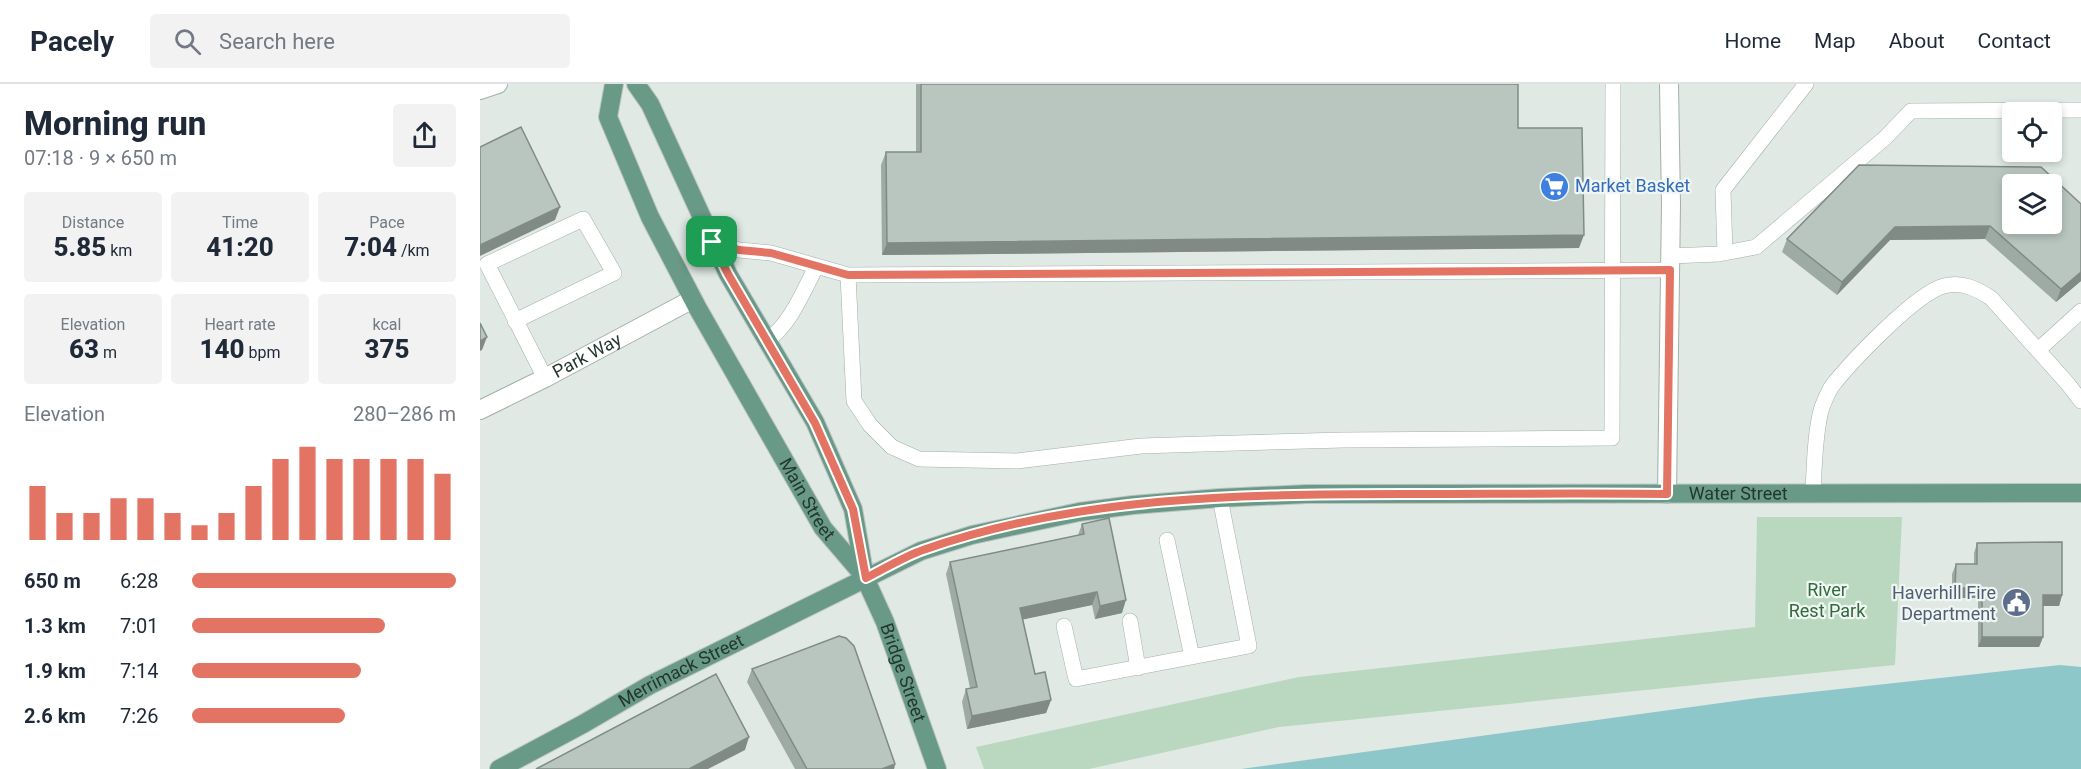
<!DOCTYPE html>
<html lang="en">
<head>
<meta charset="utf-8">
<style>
	:root { --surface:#fff; --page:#f2f2f3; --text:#1f2937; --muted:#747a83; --line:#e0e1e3; --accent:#e37363 }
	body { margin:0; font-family:Roboto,sans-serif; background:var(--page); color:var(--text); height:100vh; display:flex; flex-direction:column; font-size:22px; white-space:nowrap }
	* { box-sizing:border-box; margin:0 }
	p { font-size:20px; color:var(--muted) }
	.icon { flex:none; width:33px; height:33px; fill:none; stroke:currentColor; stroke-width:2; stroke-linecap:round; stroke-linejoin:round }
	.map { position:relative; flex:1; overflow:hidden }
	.sheet { display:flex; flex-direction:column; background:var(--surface); width:480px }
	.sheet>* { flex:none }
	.controls { position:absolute; left:1522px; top:18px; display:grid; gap:12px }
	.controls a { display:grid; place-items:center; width:60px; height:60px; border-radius:6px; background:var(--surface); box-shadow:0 3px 9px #0003; font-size:30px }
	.pin { position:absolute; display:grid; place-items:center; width:51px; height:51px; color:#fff; margin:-26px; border-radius:12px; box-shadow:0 3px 9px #0006 }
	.round { display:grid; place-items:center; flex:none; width:63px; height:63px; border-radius:6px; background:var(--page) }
	.headline { display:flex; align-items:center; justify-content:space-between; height:102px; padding:0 24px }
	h1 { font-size:33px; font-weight:800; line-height:45px }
	.metrics { display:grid; grid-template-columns:repeat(3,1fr); gap:9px; height:102px; padding:6px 24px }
	.metrics div { display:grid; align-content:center; border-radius:6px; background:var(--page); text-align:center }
	.metrics b { font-size:26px; font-weight:800 }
	.metrics small { font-size:16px; font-weight:400 }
	.metrics p { font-size:16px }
	.chart { height:168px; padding:12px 24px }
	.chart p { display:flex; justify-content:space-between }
	.chart svg { width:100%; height:108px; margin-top:6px; stroke:var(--accent); stroke-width:6 }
	ul { padding:0 24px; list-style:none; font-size:20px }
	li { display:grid; grid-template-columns:96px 72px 1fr; align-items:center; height:45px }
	li i { height:15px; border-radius:8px; background:var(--accent) }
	header { display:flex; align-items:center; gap:36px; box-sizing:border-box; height:84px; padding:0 30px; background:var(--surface); border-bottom:2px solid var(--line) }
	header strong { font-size:28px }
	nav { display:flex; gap:33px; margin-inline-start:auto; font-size:21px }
	.search { width:420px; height:54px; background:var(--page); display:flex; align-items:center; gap:15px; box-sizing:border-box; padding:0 21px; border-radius:6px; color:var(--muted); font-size:22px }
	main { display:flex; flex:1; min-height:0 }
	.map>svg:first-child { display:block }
	.green { fill:#bad8bf }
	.water { fill:#8dc7c9 }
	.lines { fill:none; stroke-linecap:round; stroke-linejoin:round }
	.service-casing { stroke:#a3b0aa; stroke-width:16 }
	.minor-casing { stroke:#a3b0aa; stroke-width:20 }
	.secondary-casing { stroke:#a0b4aa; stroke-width:20 }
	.primary-casing { stroke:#bdc3c1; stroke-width:20 }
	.service { stroke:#fff; stroke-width:15 }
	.minor { stroke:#fff; stroke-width:18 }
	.secondary { stroke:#fff; stroke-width:18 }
	.primary { stroke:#699a87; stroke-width:18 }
	.wall { fill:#9eaaa4 }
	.shaded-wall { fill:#818b86 }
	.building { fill:#b8c6bf; stroke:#818b86; stroke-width:1.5; fill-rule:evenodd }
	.route-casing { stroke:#fff; stroke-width:12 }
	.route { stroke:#e37363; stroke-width:8 }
	.labels { text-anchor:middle; stroke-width:4.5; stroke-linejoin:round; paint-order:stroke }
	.shop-label { font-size:18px; fill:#366cbe; stroke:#f0f6f2; text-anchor:start }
	.street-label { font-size:18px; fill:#22372f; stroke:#f0f6f2 }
	.park-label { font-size:18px; fill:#316a40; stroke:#f0f6f2 }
	.service-label { font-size:18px; fill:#4e5e75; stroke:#f0f6f2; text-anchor:end }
</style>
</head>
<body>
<header>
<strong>Pacely</strong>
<div class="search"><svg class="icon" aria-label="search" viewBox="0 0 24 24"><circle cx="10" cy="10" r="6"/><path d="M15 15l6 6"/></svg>Search here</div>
<nav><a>Home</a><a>Map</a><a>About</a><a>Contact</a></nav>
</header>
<main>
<section class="sheet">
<div class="headline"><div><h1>Morning run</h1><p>07:18 · 9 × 650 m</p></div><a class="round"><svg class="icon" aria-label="share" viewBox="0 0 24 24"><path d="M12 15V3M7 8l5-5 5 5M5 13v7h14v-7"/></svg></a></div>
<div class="metrics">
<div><p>Distance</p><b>5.85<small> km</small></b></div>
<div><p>Time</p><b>41:20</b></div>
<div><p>Pace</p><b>7:04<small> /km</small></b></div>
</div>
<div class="metrics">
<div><p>Elevation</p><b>63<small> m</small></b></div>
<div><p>Heart rate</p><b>140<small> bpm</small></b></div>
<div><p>kcal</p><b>375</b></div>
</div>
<div class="chart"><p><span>Elevation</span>280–286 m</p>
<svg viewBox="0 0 160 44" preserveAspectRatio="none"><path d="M5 44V22M15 44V33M25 44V33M35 44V27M45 44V27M55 44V33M65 44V38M75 44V33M85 44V22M95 44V11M105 44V6M115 44V11M125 44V11M135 44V11M145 44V11M155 44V17"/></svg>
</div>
<ul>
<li><b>650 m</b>6:28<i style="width:100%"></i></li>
<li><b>1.3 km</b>7:01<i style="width:73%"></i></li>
<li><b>1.9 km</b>7:14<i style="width:64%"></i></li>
<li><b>2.6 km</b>7:26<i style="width:58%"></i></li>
</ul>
</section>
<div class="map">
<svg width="1601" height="685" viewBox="0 0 1601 685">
	<rect width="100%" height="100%" fill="#e0e9e4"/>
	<path class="green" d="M1277,433H1422L1415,581L799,643L609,685H504L496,663L819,593L1275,543Z"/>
	<path class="water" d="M1580,581L1601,583V685H761L1277,614Z"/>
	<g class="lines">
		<defs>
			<path id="service" d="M232,158L259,166L291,169L368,191L1190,186
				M1245,169L1243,106L1326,0
				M1190,172L1239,170L1276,163L1405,54L1431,27L1601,26
				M368,191L374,317L390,341L412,363L439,375L537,377L661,362L723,360L863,356L1132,354L1133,0
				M35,237L134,189L103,135L7,180L65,294
				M287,257C311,239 322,210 336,183
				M1558,266L1601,227
				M1333,410C1334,386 1335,345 1342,323C1345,316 1348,308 1352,302C1371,278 1436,209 1464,202C1482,197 1497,205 1511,214L1588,300L1601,317
				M687,456L712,573
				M650,537L658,584
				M584,542L596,595L769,562L740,414"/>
			<g id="minor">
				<path id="s1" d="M0,326L65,294L213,215"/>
				<path d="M1187,410L1191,120L1189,0"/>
			</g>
			<path id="secondary" d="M0,6L18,0"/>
			<g id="primary">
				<path id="s2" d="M134,0L128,33L170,133L217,223L343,444L384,492"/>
				<path id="s3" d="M156,0L170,20L248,190L335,338L373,425L385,494L405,538L457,685"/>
				<path id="s4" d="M19,685L103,640L170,601L441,467L492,451L599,428L653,421L740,414L827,410L1601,409"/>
			</g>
		</defs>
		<use href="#service" class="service-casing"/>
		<use href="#minor" class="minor-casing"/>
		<use href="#secondary" class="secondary-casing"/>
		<use href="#primary" class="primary-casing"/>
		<use href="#service" class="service"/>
		<use href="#minor" class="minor"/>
		<use href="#secondary" class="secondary"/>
		<use href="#primary" class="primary"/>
	</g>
	<path class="wall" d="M436,0H1038V44L1099,164L402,171L401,81L406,68H436Z
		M1561,83L1601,197L1576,218L1505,155L1410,156L1357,211L1302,168L1307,155Z
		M602,440L642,529L615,535L612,521L543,535L555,590L571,616L566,629L487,645L482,618L486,605L490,604L466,490L470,478L598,451Z
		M1497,459L1582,511L1579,522H1563V553L1559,563H1498V514H1472V490L1476,480H1494V469Z
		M272,585L415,680L414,685H315L267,598Z"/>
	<path class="shaded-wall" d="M80,123L75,136L0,172V161Z
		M1510,142L1505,155L1410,156L1357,211L1362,198L1415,143Z
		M1104,151L1099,164L402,171L407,159Z
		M1601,188V197L1576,218L1581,205Z
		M7,253L2,266L0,267V257Z
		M1475,504H1502L1498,514H1472Z
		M617,508L612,521L536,537L540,524Z
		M1563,511H1582L1579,522H1559Z
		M646,516L642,529L615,535L620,522Z
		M1502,553H1563L1559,563H1498Z
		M571,616L566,629L487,645L492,632Z
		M269,653L265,666L228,685H209Z
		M415,680L414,685H402Z"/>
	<path class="building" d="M441,0H1038V44H1102L1104,151L407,159L406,68H441Z
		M41,43L80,123L0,161V63Z
		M1379,81L1561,83L1601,120V188L1581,205L1510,142L1415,143L1362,198L1307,155ZM1533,100H1572V140H1533Z
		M0,239L7,253L0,257Z
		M629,434L646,516L620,522L617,508L540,524L555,590L565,588L571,616L492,632L486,605L497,603L470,478L604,450L602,440Z
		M1582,458V511H1563V553H1502V504H1475L1476,480H1497V459Z
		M359,552L366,554L374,562L415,680L402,685H327L272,585Z
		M236,590L269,653L209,685H56Z"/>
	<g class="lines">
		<defs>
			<path id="route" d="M232,158L259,166L291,169L368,191L1190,186L1187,410C1099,409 1011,410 923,410C763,410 596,412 443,466C423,473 404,485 386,494L373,425L335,339L248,190Z"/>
		</defs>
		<use href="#route" class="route-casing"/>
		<use href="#route" class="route"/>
	</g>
	<defs>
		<symbol id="supermarket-disc" viewBox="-11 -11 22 22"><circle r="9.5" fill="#3f7fe0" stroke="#f0f6f2"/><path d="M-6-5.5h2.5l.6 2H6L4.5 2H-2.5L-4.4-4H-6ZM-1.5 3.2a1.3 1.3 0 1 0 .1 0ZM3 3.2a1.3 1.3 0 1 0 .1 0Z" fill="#fff"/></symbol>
		<symbol id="civic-disc" viewBox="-11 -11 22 22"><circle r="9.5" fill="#5c6f8a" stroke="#f0f6f2"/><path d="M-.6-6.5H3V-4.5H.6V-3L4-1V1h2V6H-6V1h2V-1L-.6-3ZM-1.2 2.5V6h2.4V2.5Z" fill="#fff"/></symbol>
	</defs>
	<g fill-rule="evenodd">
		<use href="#supermarket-disc" x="1058" y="86" width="33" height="33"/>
		<use href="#civic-disc" x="1520" y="502" width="33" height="33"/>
	</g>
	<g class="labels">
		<g class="shop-label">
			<text x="1095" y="108">Market Basket</text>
		</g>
		<g class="street-label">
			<text dy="6" stroke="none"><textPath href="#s1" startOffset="120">Park Way</textPath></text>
			<text dy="6" stroke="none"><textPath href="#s4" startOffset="1298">Water Street</textPath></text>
			<text dy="6" stroke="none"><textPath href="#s2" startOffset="465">Main Street</textPath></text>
			<text dy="6" stroke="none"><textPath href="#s4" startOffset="207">Merrimack Street</textPath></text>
			<text dy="6" stroke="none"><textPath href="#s3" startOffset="650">Bridge Street</textPath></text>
		</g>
		<g class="park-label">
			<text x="1347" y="512">River<tspan x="1347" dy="21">Rest Park</tspan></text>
		</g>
		<g class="service-label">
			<text x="1516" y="515">Haverhill Fire<tspan x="1516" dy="21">Department</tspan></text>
		</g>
	</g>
</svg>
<div class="controls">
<a><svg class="icon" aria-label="locate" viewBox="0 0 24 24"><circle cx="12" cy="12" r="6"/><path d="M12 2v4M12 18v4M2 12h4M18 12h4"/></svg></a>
<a><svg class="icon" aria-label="layers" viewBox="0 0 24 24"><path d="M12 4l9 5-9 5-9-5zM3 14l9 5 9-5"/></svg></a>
</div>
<div class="pin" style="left:232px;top:158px;background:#1e9e55"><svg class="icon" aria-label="arrive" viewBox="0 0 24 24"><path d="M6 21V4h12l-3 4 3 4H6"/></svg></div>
</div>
</main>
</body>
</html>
